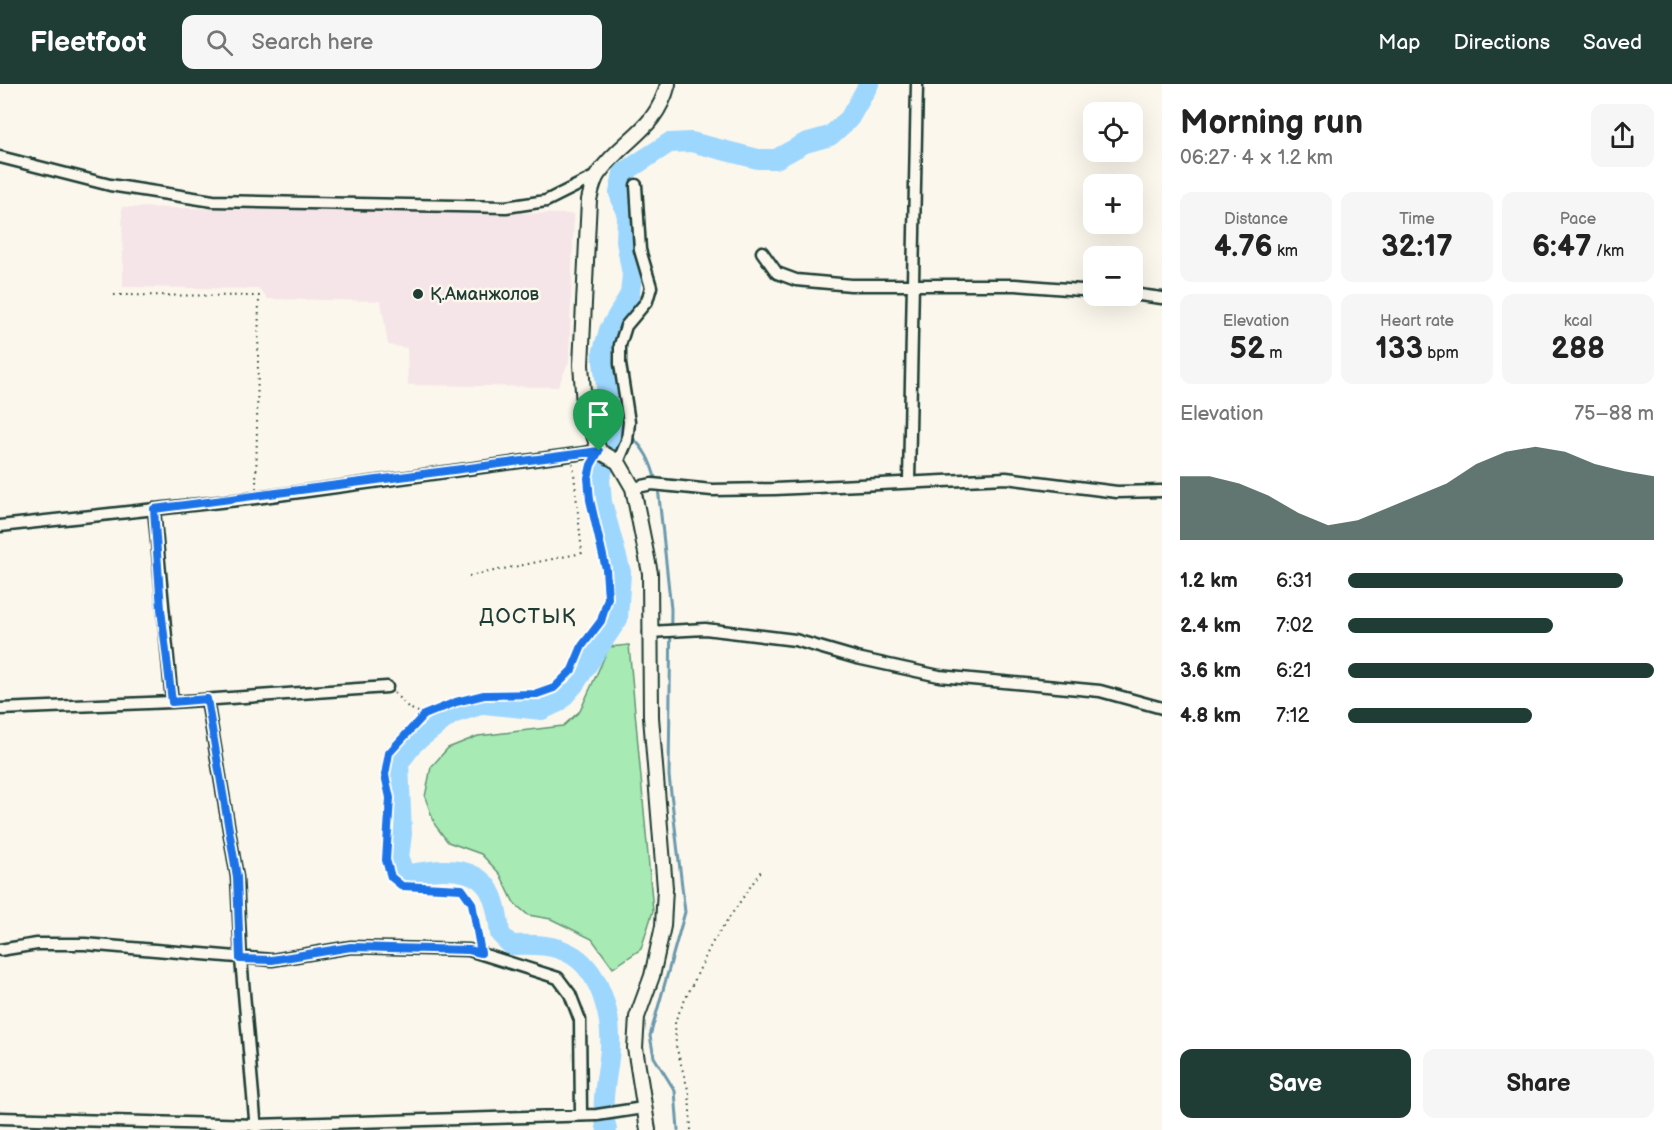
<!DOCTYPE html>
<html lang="en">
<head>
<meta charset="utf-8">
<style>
	:root { --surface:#fff; --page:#f6f6f6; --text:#222; --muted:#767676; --accent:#1f3d34 }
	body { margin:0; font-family:"Balsamiq Sans",sans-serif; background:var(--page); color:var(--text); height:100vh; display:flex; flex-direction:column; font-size:22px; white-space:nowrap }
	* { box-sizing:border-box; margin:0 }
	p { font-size:20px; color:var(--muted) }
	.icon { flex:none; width:33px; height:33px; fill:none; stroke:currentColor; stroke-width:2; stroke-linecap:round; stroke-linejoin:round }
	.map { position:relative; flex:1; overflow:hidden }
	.side { display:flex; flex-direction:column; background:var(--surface); width:510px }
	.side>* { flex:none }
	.tools { position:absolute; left:1083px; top:18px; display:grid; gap:12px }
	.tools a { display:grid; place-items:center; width:60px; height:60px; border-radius:12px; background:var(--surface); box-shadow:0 6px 24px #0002; font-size:30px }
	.pin { position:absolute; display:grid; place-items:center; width:51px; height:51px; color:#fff; margin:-62px -26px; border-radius:50% 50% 50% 0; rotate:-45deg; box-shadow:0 0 6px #0007 }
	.pin .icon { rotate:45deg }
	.round { display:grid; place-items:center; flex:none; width:63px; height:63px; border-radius:12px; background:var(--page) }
	.overview { display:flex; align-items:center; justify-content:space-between; height:102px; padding:0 18px }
	h1 { font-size:33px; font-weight:800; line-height:45px }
	.stats { display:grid; grid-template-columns:repeat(3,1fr); gap:9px; height:102px; padding:6px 18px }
	.stats div { display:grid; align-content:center; border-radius:12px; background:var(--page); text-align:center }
	.stats b { font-size:30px; font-weight:800 }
	.stats small { font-size:16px; font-weight:400 }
	.stats p { font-size:16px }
	.chart { height:168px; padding:12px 18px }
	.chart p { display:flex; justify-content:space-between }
	.chart svg { width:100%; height:108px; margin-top:6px; fill:var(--accent); opacity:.7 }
	.action { display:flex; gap:12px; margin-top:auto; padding:12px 18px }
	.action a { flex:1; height:69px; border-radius:12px; background:var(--accent); color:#fff; font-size:24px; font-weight:800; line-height:69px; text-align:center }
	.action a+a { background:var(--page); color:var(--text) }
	ul { padding:0 18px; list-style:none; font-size:20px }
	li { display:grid; grid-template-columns:96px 72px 1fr; align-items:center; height:45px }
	li i { height:15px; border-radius:8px; background:var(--accent) }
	header { display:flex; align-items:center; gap:36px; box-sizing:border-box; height:84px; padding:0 30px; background:var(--accent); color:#fff }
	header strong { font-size:28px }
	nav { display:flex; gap:33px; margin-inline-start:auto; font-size:21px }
	.search { width:420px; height:54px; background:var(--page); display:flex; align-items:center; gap:15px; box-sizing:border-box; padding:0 21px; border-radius:12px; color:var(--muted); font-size:22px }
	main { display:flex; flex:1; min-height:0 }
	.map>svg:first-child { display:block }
	.built { fill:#f6e5e8 }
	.green { fill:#a7eab4; stroke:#639474; stroke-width:1.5 }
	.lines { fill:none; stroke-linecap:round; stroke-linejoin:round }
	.stream { stroke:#6b99ad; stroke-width:3 }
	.river { stroke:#9ed7fe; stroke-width:20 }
	.minor-casing { stroke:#1f3d34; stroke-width:15 }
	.secondary-casing { stroke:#1f3d34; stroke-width:18 }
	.path { stroke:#1f3d34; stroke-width:2; stroke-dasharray:1.5 4.5; stroke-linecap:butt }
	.minor { stroke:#fbf7ec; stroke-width:10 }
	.secondary { stroke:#fbf7ec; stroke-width:14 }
	.route-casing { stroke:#fff; stroke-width:12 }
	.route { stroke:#1a73e8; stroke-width:8 }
	.poi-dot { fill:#1f3d34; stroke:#fbf7ec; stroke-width:2 }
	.labels { text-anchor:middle; stroke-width:5; stroke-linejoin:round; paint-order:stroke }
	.poi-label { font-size:18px; fill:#1f3d34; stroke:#fbf7ec; text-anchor:start }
	.quarter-label { font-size:21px; letter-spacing:1.5px; fill:#1f3d34; stroke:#fbf7ec }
</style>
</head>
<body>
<header>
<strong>Fleetfoot</strong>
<div class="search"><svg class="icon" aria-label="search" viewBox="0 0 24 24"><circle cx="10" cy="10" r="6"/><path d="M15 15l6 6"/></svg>Search here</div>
<nav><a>Map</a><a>Directions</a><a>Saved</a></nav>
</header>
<main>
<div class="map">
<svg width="1162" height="1046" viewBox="0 0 1162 1046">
	<rect width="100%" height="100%" fill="#fbf7ec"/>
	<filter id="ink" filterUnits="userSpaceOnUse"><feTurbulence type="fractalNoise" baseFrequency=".0167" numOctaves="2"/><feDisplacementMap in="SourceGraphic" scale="12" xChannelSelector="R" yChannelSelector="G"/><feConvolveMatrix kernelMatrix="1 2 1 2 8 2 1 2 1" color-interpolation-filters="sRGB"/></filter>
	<g filter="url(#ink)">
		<path class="built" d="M122,123L574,130L569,277L558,303L408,301L407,264L388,261L381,217L268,215L259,205L123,203Z"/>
		<path class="green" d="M629,561L653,827L641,865L613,884L592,855L551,835L528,831L514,819L500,790L481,770L448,758L435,741L425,713L431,683L448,664L478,652L563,642L580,627L609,563Z"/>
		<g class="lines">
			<path class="stream" d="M610,335L625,348
				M630,352C645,364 651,378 656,397
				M658,403L671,525L669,692L685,828L650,952L654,973L675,1007L678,1046"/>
			<path class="river" d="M607,1046C599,1017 608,993 610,964C612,933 601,890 574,872C556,860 532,860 511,861L500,850C496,809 488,785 442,786C430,786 417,790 404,790L399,774L402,750L399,679L414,659L452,630L484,620L542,626L559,618L574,601L618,535L621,488L602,418L600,394L613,357L602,270L609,246L630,210L632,191L626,157L627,132L619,109L623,89L669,59L691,58L758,75H776L805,59L830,52L849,35L869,0"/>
			<defs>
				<path id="minor" d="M0,73L110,101L213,117L506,123L546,117L596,92
					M762,168L777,189L796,196L851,201H1015L1094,207
					M1132,210L1162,214
					M618,378L627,357L629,338L620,280V261L626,242L647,217L651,203L640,166L636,101
					M909,397L917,0
					M633,404L652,400L712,406L775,405L1006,394L1117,408L1162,407
					M154,425L172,618
					M0,442L256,414L599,367
					M649,548L705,545L795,556L857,574L939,592L1100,607L1162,624
					M207,616L237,793L241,875L256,1046
					M0,625L172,618L387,603
					M0,866L37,860H85L272,876L351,863L469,866L558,894L570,910L580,936L581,1031
					M0,1034L256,1041L597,1031L643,1024"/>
				<path id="secondary" d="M648,1046L635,964L637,933L652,892L663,842L665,804L651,633L650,489L633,404L618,378L599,367L584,320L581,281L589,116C591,108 593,97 598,90C623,54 656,47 668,0"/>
			</defs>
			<use href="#minor" class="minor-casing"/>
			<use href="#secondary" class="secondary-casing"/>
			<path class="path" d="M114,211L259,212L256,405
				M469,492L582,469L573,380
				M394,609L409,624L425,631
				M479,858L472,818L462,805L402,802L391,793L386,776L390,714L385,691L389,669L425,631L456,618L484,611L537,610L554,604L572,586L582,562L601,537L608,514L606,485L589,416L588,394L592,379
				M691,1046L689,1009L676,962L675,937L712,859L763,784"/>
			<use href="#minor" class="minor"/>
			<use href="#secondary" class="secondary"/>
		</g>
	</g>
	<g class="lines" filter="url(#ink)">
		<defs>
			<path id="route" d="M599,367L591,381L588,394L590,416L606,485L608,514L601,537L582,562L572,586L554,604L537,610L484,611L456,618L424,631L389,669L385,691L390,714L386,776L391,793L402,802L462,805L472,819L481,869L469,866L351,863L272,876L240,875L237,793L207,615L172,618L161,525L154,425Z"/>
		</defs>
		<use href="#route" class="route-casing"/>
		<use href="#route" class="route"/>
	</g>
	<circle class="poi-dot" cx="418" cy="210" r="6"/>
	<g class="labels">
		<g class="poi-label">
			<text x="430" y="216">Қ.Аманжолов</text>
		</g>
		<g class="quarter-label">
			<text x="528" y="539">ДОСТЫҚ</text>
		</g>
	</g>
</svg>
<div class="tools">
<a><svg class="icon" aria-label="locate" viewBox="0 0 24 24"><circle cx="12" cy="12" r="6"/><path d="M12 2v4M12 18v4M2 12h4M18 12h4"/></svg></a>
<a>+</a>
<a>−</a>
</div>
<div class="pin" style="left:599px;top:367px;background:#1e9e55"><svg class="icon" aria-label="arrive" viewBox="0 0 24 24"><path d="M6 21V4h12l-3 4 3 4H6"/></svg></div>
</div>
<section class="side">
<div class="overview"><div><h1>Morning run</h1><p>06:27 · 4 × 1.2 km</p></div><a class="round"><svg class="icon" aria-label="share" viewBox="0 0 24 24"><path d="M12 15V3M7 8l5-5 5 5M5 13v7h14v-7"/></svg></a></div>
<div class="stats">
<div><p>Distance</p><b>4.76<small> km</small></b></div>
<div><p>Time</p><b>32:17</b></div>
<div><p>Pace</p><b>6:47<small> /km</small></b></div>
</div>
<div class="stats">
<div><p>Elevation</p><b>52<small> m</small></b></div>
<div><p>Heart rate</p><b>133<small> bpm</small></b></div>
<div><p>kcal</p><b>288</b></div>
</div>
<div class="chart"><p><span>Elevation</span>75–88 m</p>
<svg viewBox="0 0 160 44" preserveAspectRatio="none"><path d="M0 44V18L10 18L20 21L30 26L40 33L50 38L60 36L70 31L80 26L90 21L100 13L110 8L120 6L130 8L140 13L150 16L160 18V44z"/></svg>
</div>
<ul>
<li><b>1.2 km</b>6:31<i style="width:90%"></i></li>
<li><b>2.4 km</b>7:02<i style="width:67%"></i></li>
<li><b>3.6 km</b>6:21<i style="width:100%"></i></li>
<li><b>4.8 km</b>7:12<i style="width:60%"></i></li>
</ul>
<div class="action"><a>Save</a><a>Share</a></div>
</section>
</main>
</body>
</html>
